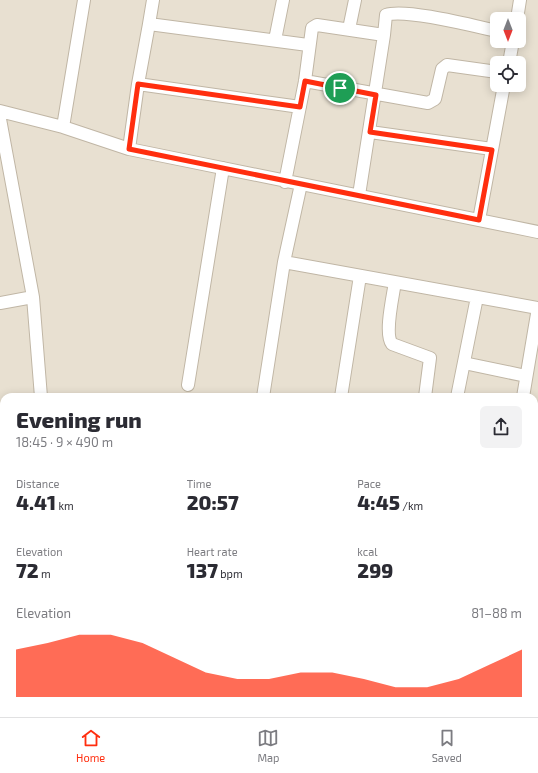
<!DOCTYPE html>
<html lang="en">
<head>
<meta charset="utf-8">
<style>
	:root { --surface:#fff; --page:#f2f2f3; --text:#2b2b33; --muted:#7c7c81; --line:#e1e1e2; --accent:#ff2e0f }
	body { margin:0; font-family:"Exo 2",sans-serif; background:var(--page); color:var(--text); height:100vh; display:flex; flex-direction:column; font-size:15px; white-space:nowrap }
	* { box-sizing:border-box; margin:0 }
	p { font-size:13px; color:var(--muted) }
	.icon { flex:none; width:22px; height:22px; fill:none; stroke:currentColor; stroke-width:2; stroke-linecap:round; stroke-linejoin:round }
	.map { position:relative; flex:1; overflow:hidden }
	.side { position:absolute; left:0px; top:393px; width:538px; height:324px; display:flex; flex-direction:column; background:var(--surface); border-radius:12px 12px 0 0; box-shadow:0 2px 10px #0003 }
	.side>* { flex:none }
	.needle { width:26px; rotate:180deg }
	.fabs { position:absolute; left:490px; top:12px; display:grid; gap:8px }
	.fabs a { display:grid; place-items:center; width:36px; height:36px; border-radius:6px; background:var(--surface); box-shadow:0 2px 10px #0003; font-size:20px }
	.pin { position:absolute; display:grid; place-items:center; width:34px; height:34px; color:#fff; margin:-17px; border:2px solid #fff; border-radius:50%; box-shadow:0 1px 4px #0007 }
	.round { display:grid; place-items:center; flex:none; width:42px; height:42px; border-radius:6px; background:var(--page) }
	.headline { display:flex; align-items:center; justify-content:space-between; height:68px; padding:0 16px }
	h1 { font-size:22px; font-weight:800; line-height:30px }
	.metrics { display:grid; grid-template-columns:repeat(3,1fr); gap:6px; height:68px; padding:4px 16px }
	.metrics div { display:grid; align-content:center }
	.metrics b { font-size:20px; font-weight:800 }
	.metrics small { font-size:11px; font-weight:400 }
	.metrics p { font-size:11px }
	.chart { height:112px; padding:8px 16px }
	.chart p { display:flex; justify-content:space-between }
	.chart svg { width:100%; height:72px; margin-top:4px; fill:var(--accent); opacity:.7 }
	.menu { display:flex; justify-content:space-around; align-items:center; height:56px; border-top:1px solid var(--line); background:var(--surface); font-size:11px; color:var(--muted) }
	.menu a { display:grid; justify-items:center; gap:2px }
	.menu .on { color:var(--accent) }
	.map>svg:first-child { display:block }
	.residential { fill:#e8e0d1; fill-rule:evenodd }
	.lines { fill:none; stroke-linecap:round; stroke-linejoin:round }
	.street-casing { stroke:#c0b6a5; stroke-width:14 }
	.street { stroke:#fff; stroke-width:12 }
	.route-casing { stroke:#fff; stroke-width:8 }
	.route { stroke:#ff2e0f; stroke-width:5 }
</style>
</head>
<body>
<div class="map">
<svg width="538" height="717" viewBox="0 0 538 717">
	<rect width="100%" height="100%" fill="#f3eee3"/>
	<path class="residential" d="M0,0H538V717H0ZM497,19H519V41H497ZM497,63H519V85H497ZM4,397H534V713H4Z"/>
	<g class="lines">
		<defs>
			<path id="street" d="M517,19L520,0
				M149,24L153,0
				M349,29L355,0
				M275,40L283,0
				M509,63L513,41
				M305,81L428,103L435,99L442,69L447,65L497,72
				M138,84L300,107
				M0,111L63,127L129,149L538,232
				M0,119L33,297
				M63,127L84,0
				M370,132L492,149
				M129,149L138,84L149,24L308,45
				M285,182L305,81L312,28L317,25L384,35L386,15C405,8 474,26 497,31
				M359,195L384,35
				M479,220L504,85
				M284,262L538,308
				M395,282C393,296 384,334 392,344L430,358L425,397
				M0,303L33,297L41,397
				M464,363L526,376
				M188,385L223,168
				M263,397L284,262L301,184
				M341,397L360,276
				M457,397L477,297
				M523,397L538,308
				M534,474H538
				M0,481L4,480
				M534,545H538
				M0,576L4,585
				M534,673L538,674
				M322,713L340,717
				M30,717V713
				M152,717L153,713
				M468,717L469,713"/>
		</defs>
		<use href="#street" class="street-casing"/>
		<use href="#street" class="street"/>
	</g>
	<g class="lines">
		<defs>
			<path id="route" d="M305,81L376,95L370,132L492,150L479,220L129,149L138,84L300,107Z"/>
		</defs>
		<use href="#route" class="route-casing"/>
		<use href="#route" class="route"/>
	</g>
</svg>
<div class="fabs">
<a><svg class="needle" viewBox="-14 -14 28 28"><path d="M0-13l5 13h-10z" fill="#e53935"/><path d="M0 13l5-13h-10z" fill="#7c7c81"/></svg></a>
<a><svg class="icon" aria-label="locate" viewBox="0 0 24 24"><circle cx="12" cy="12" r="6"/><path d="M12 2v4M12 18v4M2 12h4M18 12h4"/></svg></a>
</div>
<div class="pin" style="left:340px;top:88px;background:#1e9e55"><svg class="icon" aria-label="arrive" viewBox="0 0 24 24"><path d="M6 21V4h12l-3 4 3 4H6"/></svg></div>
<section class="side">
<div class="headline"><div><h1>Evening run</h1><p>18:45 · 9 × 490 m</p></div><a class="round"><svg class="icon" aria-label="share" viewBox="0 0 24 24"><path d="M12 15V3M7 8l5-5 5 5M5 13v7h14v-7"/></svg></a></div>
<div class="metrics">
<div><p>Distance</p><b>4.41<small> km</small></b></div>
<div><p>Time</p><b>20:57</b></div>
<div><p>Pace</p><b>4:45<small> /km</small></b></div>
</div>
<div class="metrics">
<div><p>Elevation</p><b>72<small> m</small></b></div>
<div><p>Heart rate</p><b>137<small> bpm</small></b></div>
<div><p>kcal</p><b>299</b></div>
</div>
<div class="chart"><p><span>Elevation</span>81–88 m</p>
<svg viewBox="0 0 160 44" preserveAspectRatio="none"><path d="M0 44V15L10 11L20 6L30 6L40 11L50 20L60 29L70 33L80 33L90 29L100 29L110 33L120 38L130 38L140 33L150 24L160 15V44z"/></svg>
</div>
</section>
</div>
<nav class="menu">
<a class="on"><svg class="icon" aria-label="home" viewBox="0 0 24 24"><path d="M3 11l9-7 9 7M6 9v11h12V9"/></svg>Home</a>
<a><svg class="icon" aria-label="map" viewBox="0 0 24 24"><path d="M3 6l6-2 6 2 6-2v14l-6 2-6-2-6 2zM9 4v14M15 6v14"/></svg>Map</a>
<a><svg class="icon" aria-label="saved" viewBox="0 0 24 24"><path d="M7 4h10v16l-5-4-5 4z"/></svg>Saved</a>
</nav>
</body>
</html>
